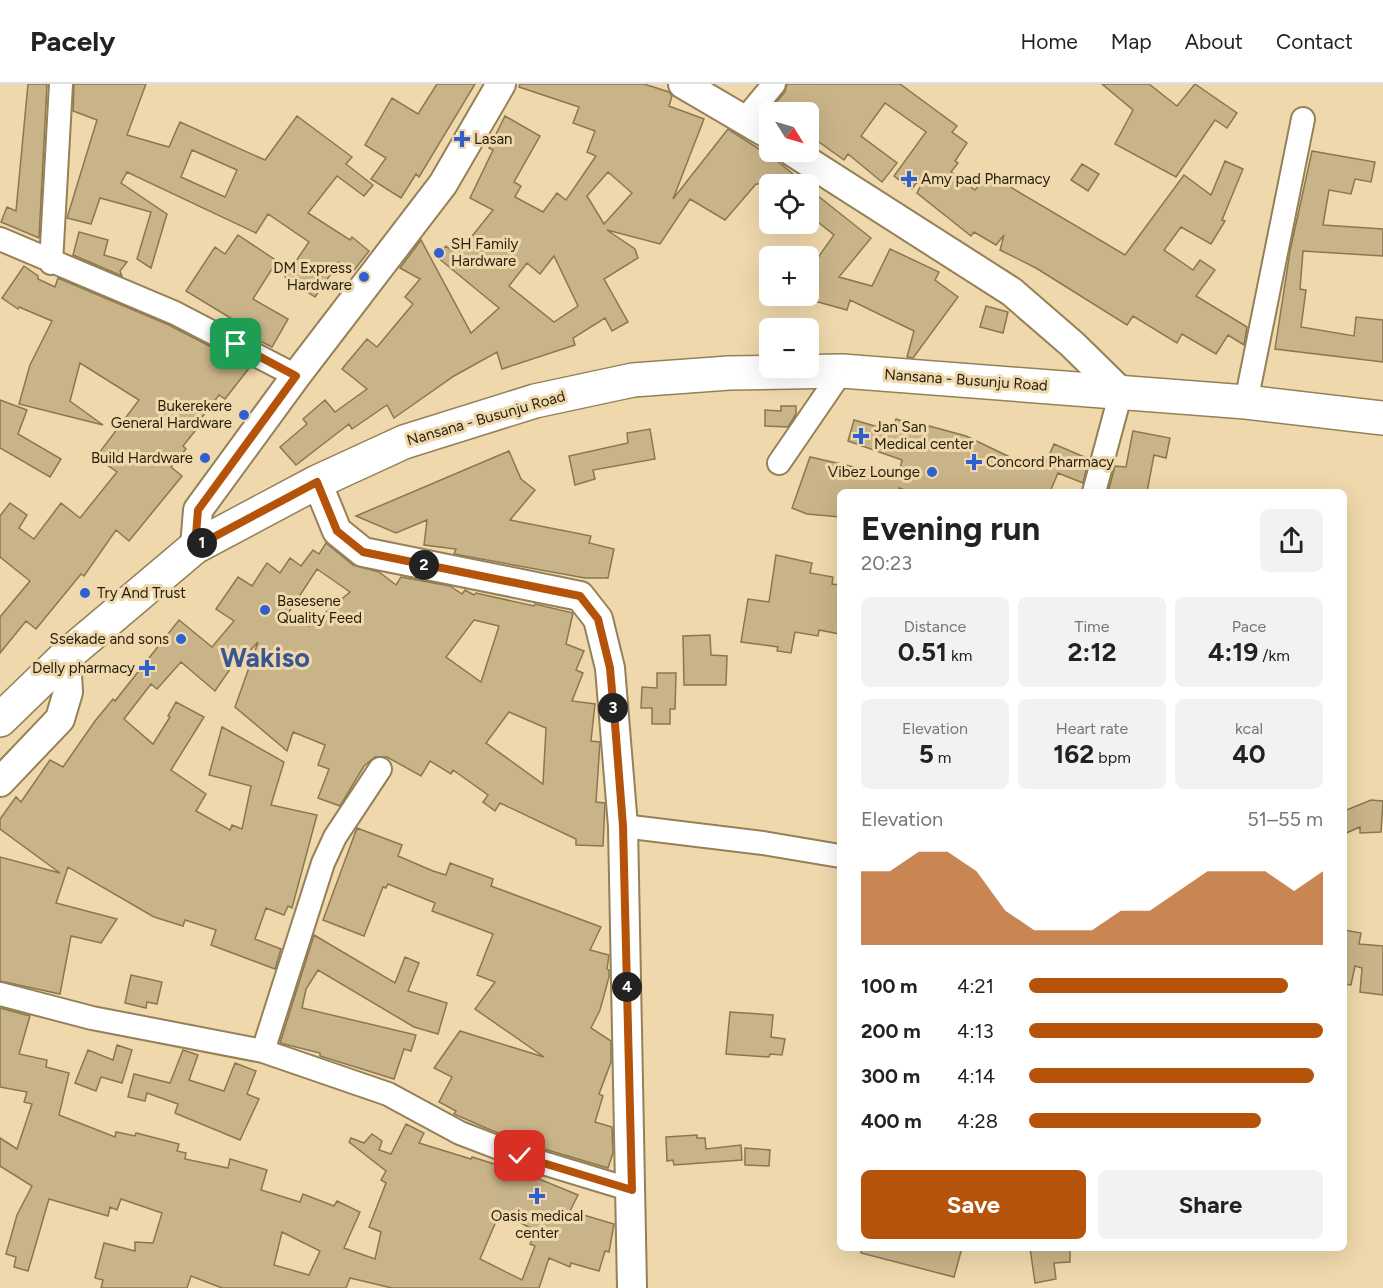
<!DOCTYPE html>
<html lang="en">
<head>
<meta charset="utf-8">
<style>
	:root { --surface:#fff; --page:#f2f2f2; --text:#222; --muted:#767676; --line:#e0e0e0; --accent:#b45309 }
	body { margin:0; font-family:Figtree,sans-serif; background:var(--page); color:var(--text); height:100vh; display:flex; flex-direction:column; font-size:22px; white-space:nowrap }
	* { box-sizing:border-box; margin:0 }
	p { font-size:20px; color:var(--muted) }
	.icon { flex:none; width:33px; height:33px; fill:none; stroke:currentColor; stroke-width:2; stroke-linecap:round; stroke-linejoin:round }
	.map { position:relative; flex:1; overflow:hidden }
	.panel { position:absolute; left:837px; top:405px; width:510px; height:762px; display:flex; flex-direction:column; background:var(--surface); border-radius:9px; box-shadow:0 6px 24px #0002 }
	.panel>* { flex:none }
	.needle { width:39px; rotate:127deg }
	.fabs { position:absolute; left:759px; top:18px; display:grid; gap:12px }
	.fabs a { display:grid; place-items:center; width:60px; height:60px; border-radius:9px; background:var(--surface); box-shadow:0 6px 24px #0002; font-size:30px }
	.pin { position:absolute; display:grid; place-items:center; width:51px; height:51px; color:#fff; margin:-26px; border-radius:12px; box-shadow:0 3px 9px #0006 }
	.km { position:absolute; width:30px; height:30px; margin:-15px; border-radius:50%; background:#222; color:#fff; font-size:16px; line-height:30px; text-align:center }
	.round { display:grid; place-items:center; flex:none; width:63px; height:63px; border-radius:9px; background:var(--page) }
	.headline { display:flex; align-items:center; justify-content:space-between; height:102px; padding:0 24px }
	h1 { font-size:33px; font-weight:700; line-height:45px }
	.metrics { display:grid; grid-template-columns:repeat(3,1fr); gap:9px; height:102px; padding:6px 24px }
	.metrics div { display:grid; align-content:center; border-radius:9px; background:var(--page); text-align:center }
	.metrics b { font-size:26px; font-weight:700 }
	.metrics small { font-size:16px; font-weight:400 }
	.metrics p { font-size:16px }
	.chart { height:168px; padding:12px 24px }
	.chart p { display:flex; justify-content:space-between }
	.chart svg { width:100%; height:108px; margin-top:6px; fill:var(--accent); opacity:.7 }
	.primary-button { display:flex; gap:12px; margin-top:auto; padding:12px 24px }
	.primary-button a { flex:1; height:69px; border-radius:9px; background:var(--accent); color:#fff; font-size:24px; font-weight:700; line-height:69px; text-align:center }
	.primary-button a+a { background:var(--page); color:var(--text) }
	ul { padding:0 24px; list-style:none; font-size:20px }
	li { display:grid; grid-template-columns:96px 72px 1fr; align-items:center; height:45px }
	li i { height:15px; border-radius:8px; background:var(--accent) }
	header { display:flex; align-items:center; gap:36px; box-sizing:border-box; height:84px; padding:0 30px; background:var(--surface); border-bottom:2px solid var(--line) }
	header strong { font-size:28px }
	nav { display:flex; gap:33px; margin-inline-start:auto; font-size:21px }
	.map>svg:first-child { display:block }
	.building { fill:#c9b388; stroke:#8b774e; stroke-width:1.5; fill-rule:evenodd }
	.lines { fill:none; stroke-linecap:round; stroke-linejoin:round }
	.minor-casing { stroke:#958057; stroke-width:26 }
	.tertiary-casing { stroke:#958057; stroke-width:32 }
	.primary-casing { stroke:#958057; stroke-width:36 }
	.minor { stroke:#fff; stroke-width:22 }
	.tertiary { stroke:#fff; stroke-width:28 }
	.primary { stroke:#fff; stroke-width:33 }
	.route-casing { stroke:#fff; stroke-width:12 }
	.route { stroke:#b45309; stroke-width:8 }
	.poi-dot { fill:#305fce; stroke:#efd8ac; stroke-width:2 }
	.labels { text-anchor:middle; stroke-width:6; stroke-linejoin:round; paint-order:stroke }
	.poi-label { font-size:15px; fill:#261e0d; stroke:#efd8ac; text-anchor:start }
	.street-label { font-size:15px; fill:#261e0d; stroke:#efd8ac }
	.town-label { font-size:27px; font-weight:bold; fill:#3a568f; stroke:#efd8ac }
</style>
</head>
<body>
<header>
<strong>Pacely</strong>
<nav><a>Home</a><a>Map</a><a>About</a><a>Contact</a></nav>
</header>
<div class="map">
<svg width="1383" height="1204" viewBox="0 0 1383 1204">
	<rect width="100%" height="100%" fill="#efd8ac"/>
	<path class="building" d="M28,0H47L39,154L1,138L7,123L16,127Z
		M74,0H146L127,51L169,63L180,38L265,76L297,32L352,73L346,80L373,101L364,112L337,92L308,129L350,156L352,153L369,167L352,189L339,178L315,213L285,193L309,158L268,130L256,149L127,88L121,99L167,130L151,184L137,175L151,128L100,114L91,140L67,134L97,36L73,27ZM192,66L237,86L225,113L181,93Z
		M437,0H475L419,93L416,90L401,114L371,95L386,74L365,61L392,14L418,30Z
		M520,0H644L669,8L672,12L669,22L704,35L673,115L728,45L776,76L805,100H756L725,136L690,115L660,160L607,146L635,165L638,174L604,195L628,238L612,247L605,234L573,254L575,261L502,285L497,268L454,292L394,334L387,321L352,345L349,340L296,381L280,363L307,340L303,335L325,316L335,328L367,305L342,285L367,255L377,263L413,220L405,213L420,195L400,184L421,156L471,249L499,224L437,173L446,162L457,171L493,126L470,114L493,66L489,64L505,32L540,52L514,98L521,102L515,113L543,128L557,109L566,116L596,72L587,68L595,47L573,39L579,23L519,3ZM608,88L632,109L604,140L587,112ZM554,172L578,222L554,238L509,202L527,179L540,190Z
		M787,0H900L957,42L952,48L967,59L955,77L958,79L951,88L975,106L990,87L1012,104L1125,171L1184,91L1211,111L1225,77L1243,85L1222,136L1225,137L1211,160L1181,143L1164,166L1193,186L1200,176L1215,186L1196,212L1247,243L1244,261L1228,251L1216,270L1182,250L1177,259L1133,232L1127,241L1036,184L1000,166L1004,151L996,161L974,148L971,152L917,109L921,101L917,98L912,105L894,92L926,48L885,19L861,52L897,79L882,98L848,70L844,76L808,50V28H784L774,21L785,8Z
		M1102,0H1149L1177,22L1195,0L1237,29L1227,44L1215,36L1176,93L1115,60L1133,26Z
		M1312,67L1375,78L1371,98L1355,95L1351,110L1329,106L1323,141L1383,145V172L1303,167L1300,205L1306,206L1301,243L1354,252L1356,233L1383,236V278L1275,265L1290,167Z
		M1082,80L1099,90L1088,107L1071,96Z
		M808,104L871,154L839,193L872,202L890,165L939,188L935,196L958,213L913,274L907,273L914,247L850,216L847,226L807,215L819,172L834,151L808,130Z
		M79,148L108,156L104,171L127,178L120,187L122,192L73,171Z
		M238,151L277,177L253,215L288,235L272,263L238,246L242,241L186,207L215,163L225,170Z
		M24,182L38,192V195L55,203L58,194L169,241L250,283L225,315L219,311L193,345L195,347L183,362L186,365L171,383L182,392L129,457L116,446L84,492L81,490L36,545L26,537L0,569V533L30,497L0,473V432L10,419L27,431L19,444L34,455L61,419L80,434L117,388L96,373L139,316L80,279L70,317L103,341L19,320L30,281L52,237L19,223L18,225L2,214Z
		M986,222L1008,228L1003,249L980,243Z
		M0,316L27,326L18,350L61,375L50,393L0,364Z
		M781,322H796V330L788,343L765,342V326L781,327Z
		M896,335L928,345L929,342L966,352L1014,375L1043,385L1054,360L1089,375L1083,399L1058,389L1050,408H912L899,404L898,408H840V433L807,430L792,424L810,373L898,393L902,376L848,357L854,336L892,347Z
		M650,345L655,375L593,386L595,395L575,401L569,372L628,359L627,349Z
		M1133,347L1170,354L1166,374L1154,371L1147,408H1108L1115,382L1126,383Z
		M509,367L521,395L535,406L510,436L591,452L589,459L614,465L608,494H585L454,470L456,465L424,461L427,436L396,449L356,432Z
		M326,459L353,481L379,488L396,501L401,493L450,502L462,510L465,506L474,511L476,509L534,522L535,520L573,529L566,560L584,567L576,586L583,589L572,617L595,620L591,657L600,658L596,718L605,719L603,762L576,761V755L500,719L495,727L483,718L488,711L453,686L451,690L430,677L421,692L387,673H375L364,682L340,722L318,714L329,685L318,681L325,661L293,648L287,667L235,623L258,558L241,577L237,575L215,607L181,578L157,605L151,600L124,635L153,660L170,633L168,632L176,618L204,633L171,686L206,710L196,727L230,746L232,741L242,745L251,702L209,691L222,643L284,678L271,721L317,731L292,824L288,822L284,831L266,824L255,855L281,865L275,885L211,861L216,846L185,836L183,842L154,833L68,783L56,819L117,835L101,859L71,852L60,910L0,897V773L60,789L0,745V735L16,713L21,718L50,676L63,683L95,637L113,615L115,617L179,536L212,563L234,537L216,525L238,493L252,502L267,479L280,489L290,474L301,482L313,466L319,470ZM317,485L350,508L309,542L289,528ZM474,536L499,542L481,598L446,573ZM509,628L546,644L543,700L486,659Z
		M776,471L812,479L810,489L833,493L832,500L840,501V550L819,546L818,552L795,548L791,569L777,567L778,563L741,558L748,515L769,518Z
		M710,551L711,571L727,572L726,601H684L683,552Z
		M657,589H676L675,625H670V640H652V624H641L642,603L657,604Z
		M1371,716L1383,717L1381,748L1360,749V743L1344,750V727Z
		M357,744L402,761L398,772L433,787L446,791L450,779L493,795L491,802L601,843L590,866L609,871L607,885L609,886V893L600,926L591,944L611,957V978L599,1010L603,1012L595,1038L612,1043L613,1069L608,1084L524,1059L486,1044L454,1030L456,1027L439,1018L452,993L434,984L460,947L544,973L475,925L495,898L477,891L493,850L432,827L435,819L388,800L386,804L383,803L364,852L323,836Z
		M1344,846L1361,849L1359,860L1383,862V911L1360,908L1362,884L1355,882L1351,901L1344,900Z
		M314,851L395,899L405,873L419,879L408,907L447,919L438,950L414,943L318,886L306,905L302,924L416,951L411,967L404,965L394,995L320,972V969L280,959Z
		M131,891L162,898L157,920L147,918L146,924L125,919Z
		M0,924L30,932L19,970L47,976L46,983L69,989L59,1031L115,1053L116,1048L135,1052L136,1049L179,1060L177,1067L186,1069L185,1075L228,1084L230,1075L267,1086L261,1106L300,1118L303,1110L334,1122L337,1117L360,1128L344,1164L375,1175L381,1148L369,1143L386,1099L381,1096L386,1087L349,1058L351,1054L364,1059L372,1050L382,1057L379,1066L391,1070L406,1040L424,1049L419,1059L471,1075L472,1073L504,1083L505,1081L578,1111L570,1127L614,1140L609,1168L605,1167L599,1187L571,1179L570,1183L549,1174L539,1204H392L350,1194L346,1204H222L191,1192L187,1204H101L103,1196L95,1194L104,1159L135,1167V1158L153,1159L162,1129L121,1115L117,1126L110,1123L108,1132L49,1115L28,1187L14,1183L16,1173L6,1170L17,1131L32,1102L0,1082V1054L17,1065L32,1020L24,1018L27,1008L0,1003ZM500,1128L536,1147L530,1160L535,1162L522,1196L480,1175ZM282,1148L320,1167L309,1191L274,1181Z
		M730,928L773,931L771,953L785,955L782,971L770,970L769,973L726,970Z
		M117,961L132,966L122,999L101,993L96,1007L75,999L88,966L113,976Z
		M183,966L198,971L189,996L224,1007L235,979L256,987L247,1010L259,1015L240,1056L175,1029L178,1020L147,1009L145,1017L128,1013L134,990L170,999Z
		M697,1051V1054H705L706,1065L741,1061L742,1076L674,1081L673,1076L667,1077L666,1053Z
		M745,1064L770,1066L769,1082L745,1081Z
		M862,1164H962L954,1193L861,1169Z
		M1030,1164H1070V1178L1054,1179L1056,1195L1035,1199Z"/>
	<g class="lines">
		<defs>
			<path id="minor" d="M745,35L774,0
				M0,155L175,229L296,292
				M51,179L61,0
				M1246,318L1303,35
				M779,379L842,287
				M1094,408L1121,308
				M623,742L763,759L840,772
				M0,910L92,934L263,967L388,1010L460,1049L520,1072L632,1106
				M263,967L323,779L335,753L380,685"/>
			<path id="tertiary" d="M683,0L770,51
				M793,68L1012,208L1072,260L1121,308
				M317,398L337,447L363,468L580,512L598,535L610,584L623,742L632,1204
				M195,463L198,426L296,292L443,100L501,0
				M0,698L60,635L68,608L66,572"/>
			<path id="primary" d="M0,636L66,572L195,463L317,398L404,358L535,317L633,296L729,289L842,287L1246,318L1383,334"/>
		</defs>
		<use href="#minor" class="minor-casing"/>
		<use href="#tertiary" class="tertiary-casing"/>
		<use href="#primary" class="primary-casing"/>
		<use href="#minor" class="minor"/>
		<use href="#tertiary" class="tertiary"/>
		<use href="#primary" class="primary"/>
	</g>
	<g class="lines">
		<defs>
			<path id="route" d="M236,260L296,292L198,426L195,463L317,398L337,447L363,468L580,512L598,535L610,584L615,640L623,742L632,1106L520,1072"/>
		</defs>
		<use href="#route" class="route-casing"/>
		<use href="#route" class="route"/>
	</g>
	<g class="poi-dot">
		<path d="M459 46h6v6h6v6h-6v6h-6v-6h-6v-6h6z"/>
		<path d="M906 86h6v6h6v6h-6v6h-6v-6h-6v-6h6z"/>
		<circle cx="439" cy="169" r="6"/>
		<circle cx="364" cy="193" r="6"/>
		<circle cx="244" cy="331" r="6"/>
		<path d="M858 343h6v6h6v6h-6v6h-6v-6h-6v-6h6z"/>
		<circle cx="205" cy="374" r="6"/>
		<path d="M971 369h6v6h6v6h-6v6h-6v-6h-6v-6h6z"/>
		<circle cx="932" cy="388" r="6"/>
		<circle cx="85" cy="509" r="6"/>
		<circle cx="265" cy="526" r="6"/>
		<circle cx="181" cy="555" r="6"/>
		<path d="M144 575h6v6h6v6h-6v6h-6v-6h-6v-6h6z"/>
		<path d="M534 1103h6v6h6v6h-6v6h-6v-6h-6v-6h6z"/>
	</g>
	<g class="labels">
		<g class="poi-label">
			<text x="474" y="60">Lasan</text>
			<text x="921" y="100">Amy pad Pharmacy</text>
			<text x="451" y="165">SH Family<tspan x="451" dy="17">Hardware</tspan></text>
			<text x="352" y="189" text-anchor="end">DM Express<tspan x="352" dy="17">Hardware</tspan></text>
			<text x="232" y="327" text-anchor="end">Bukerekere<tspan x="232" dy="17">General Hardware</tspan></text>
			<text x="874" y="348">Jan San<tspan x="874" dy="17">Medical center</tspan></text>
			<text x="193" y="379" text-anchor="end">Build Hardware</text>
			<text x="986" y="383">Concord Pharmacy</text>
			<text x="920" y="393" text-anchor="end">Vibez Lounge</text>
			<text x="97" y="514">Try And Trust</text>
			<text x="277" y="522">Basesene<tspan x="277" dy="17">Quality Feed</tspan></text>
			<text x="169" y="560" text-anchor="end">Ssekade and sons</text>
			<text x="135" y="589" text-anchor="end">Delly pharmacy</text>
			<text x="537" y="1137" text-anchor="middle">Oasis medical<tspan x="537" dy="17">center</tspan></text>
		</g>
		<g class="street-label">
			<text transform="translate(966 296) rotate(4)" y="5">Nansana - Busunju Road</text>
			<text transform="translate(486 334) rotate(-16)" y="5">Nansana - Busunju Road</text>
		</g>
		<g class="town-label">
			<text x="265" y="583">Wakiso</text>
		</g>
	</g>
</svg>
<div class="fabs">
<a><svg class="needle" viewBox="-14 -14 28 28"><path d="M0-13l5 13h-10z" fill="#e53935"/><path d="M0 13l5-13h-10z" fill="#767676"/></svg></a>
<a><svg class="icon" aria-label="locate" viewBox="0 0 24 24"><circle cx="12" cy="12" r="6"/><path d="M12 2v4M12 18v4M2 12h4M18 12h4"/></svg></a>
<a>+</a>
<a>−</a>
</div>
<div class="pin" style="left:236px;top:260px;background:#1e9e55"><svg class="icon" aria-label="arrive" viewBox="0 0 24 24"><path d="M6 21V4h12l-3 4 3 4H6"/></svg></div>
<div class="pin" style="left:520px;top:1072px;background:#d93025"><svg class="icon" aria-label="check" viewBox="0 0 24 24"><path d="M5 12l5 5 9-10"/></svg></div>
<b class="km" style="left:202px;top:459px">1</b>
<b class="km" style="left:424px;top:481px">2</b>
<b class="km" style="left:613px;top:624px">3</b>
<b class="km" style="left:627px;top:903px">4</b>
<section class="panel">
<div class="headline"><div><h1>Evening run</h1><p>20:23</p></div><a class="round"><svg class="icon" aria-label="share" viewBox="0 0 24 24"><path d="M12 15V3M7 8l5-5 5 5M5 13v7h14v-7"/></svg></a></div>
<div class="metrics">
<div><p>Distance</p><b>0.51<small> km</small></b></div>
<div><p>Time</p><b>2:12</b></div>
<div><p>Pace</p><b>4:19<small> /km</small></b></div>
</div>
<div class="metrics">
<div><p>Elevation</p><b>5<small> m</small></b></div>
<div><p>Heart rate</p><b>162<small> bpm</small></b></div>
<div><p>kcal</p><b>40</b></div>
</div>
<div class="chart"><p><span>Elevation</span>51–55 m</p>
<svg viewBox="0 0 160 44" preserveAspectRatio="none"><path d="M0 44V14L10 14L20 6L30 6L40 14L50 30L60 38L70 38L80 38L90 30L100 30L110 22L120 14L130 14L140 14L150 22L160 14V44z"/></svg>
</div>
<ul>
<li><b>100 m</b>4:21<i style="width:88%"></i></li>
<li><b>200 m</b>4:13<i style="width:100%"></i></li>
<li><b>300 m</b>4:14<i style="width:97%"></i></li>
<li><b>400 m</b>4:28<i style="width:79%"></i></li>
</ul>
<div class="primary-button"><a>Save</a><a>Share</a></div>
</section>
</div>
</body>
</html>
